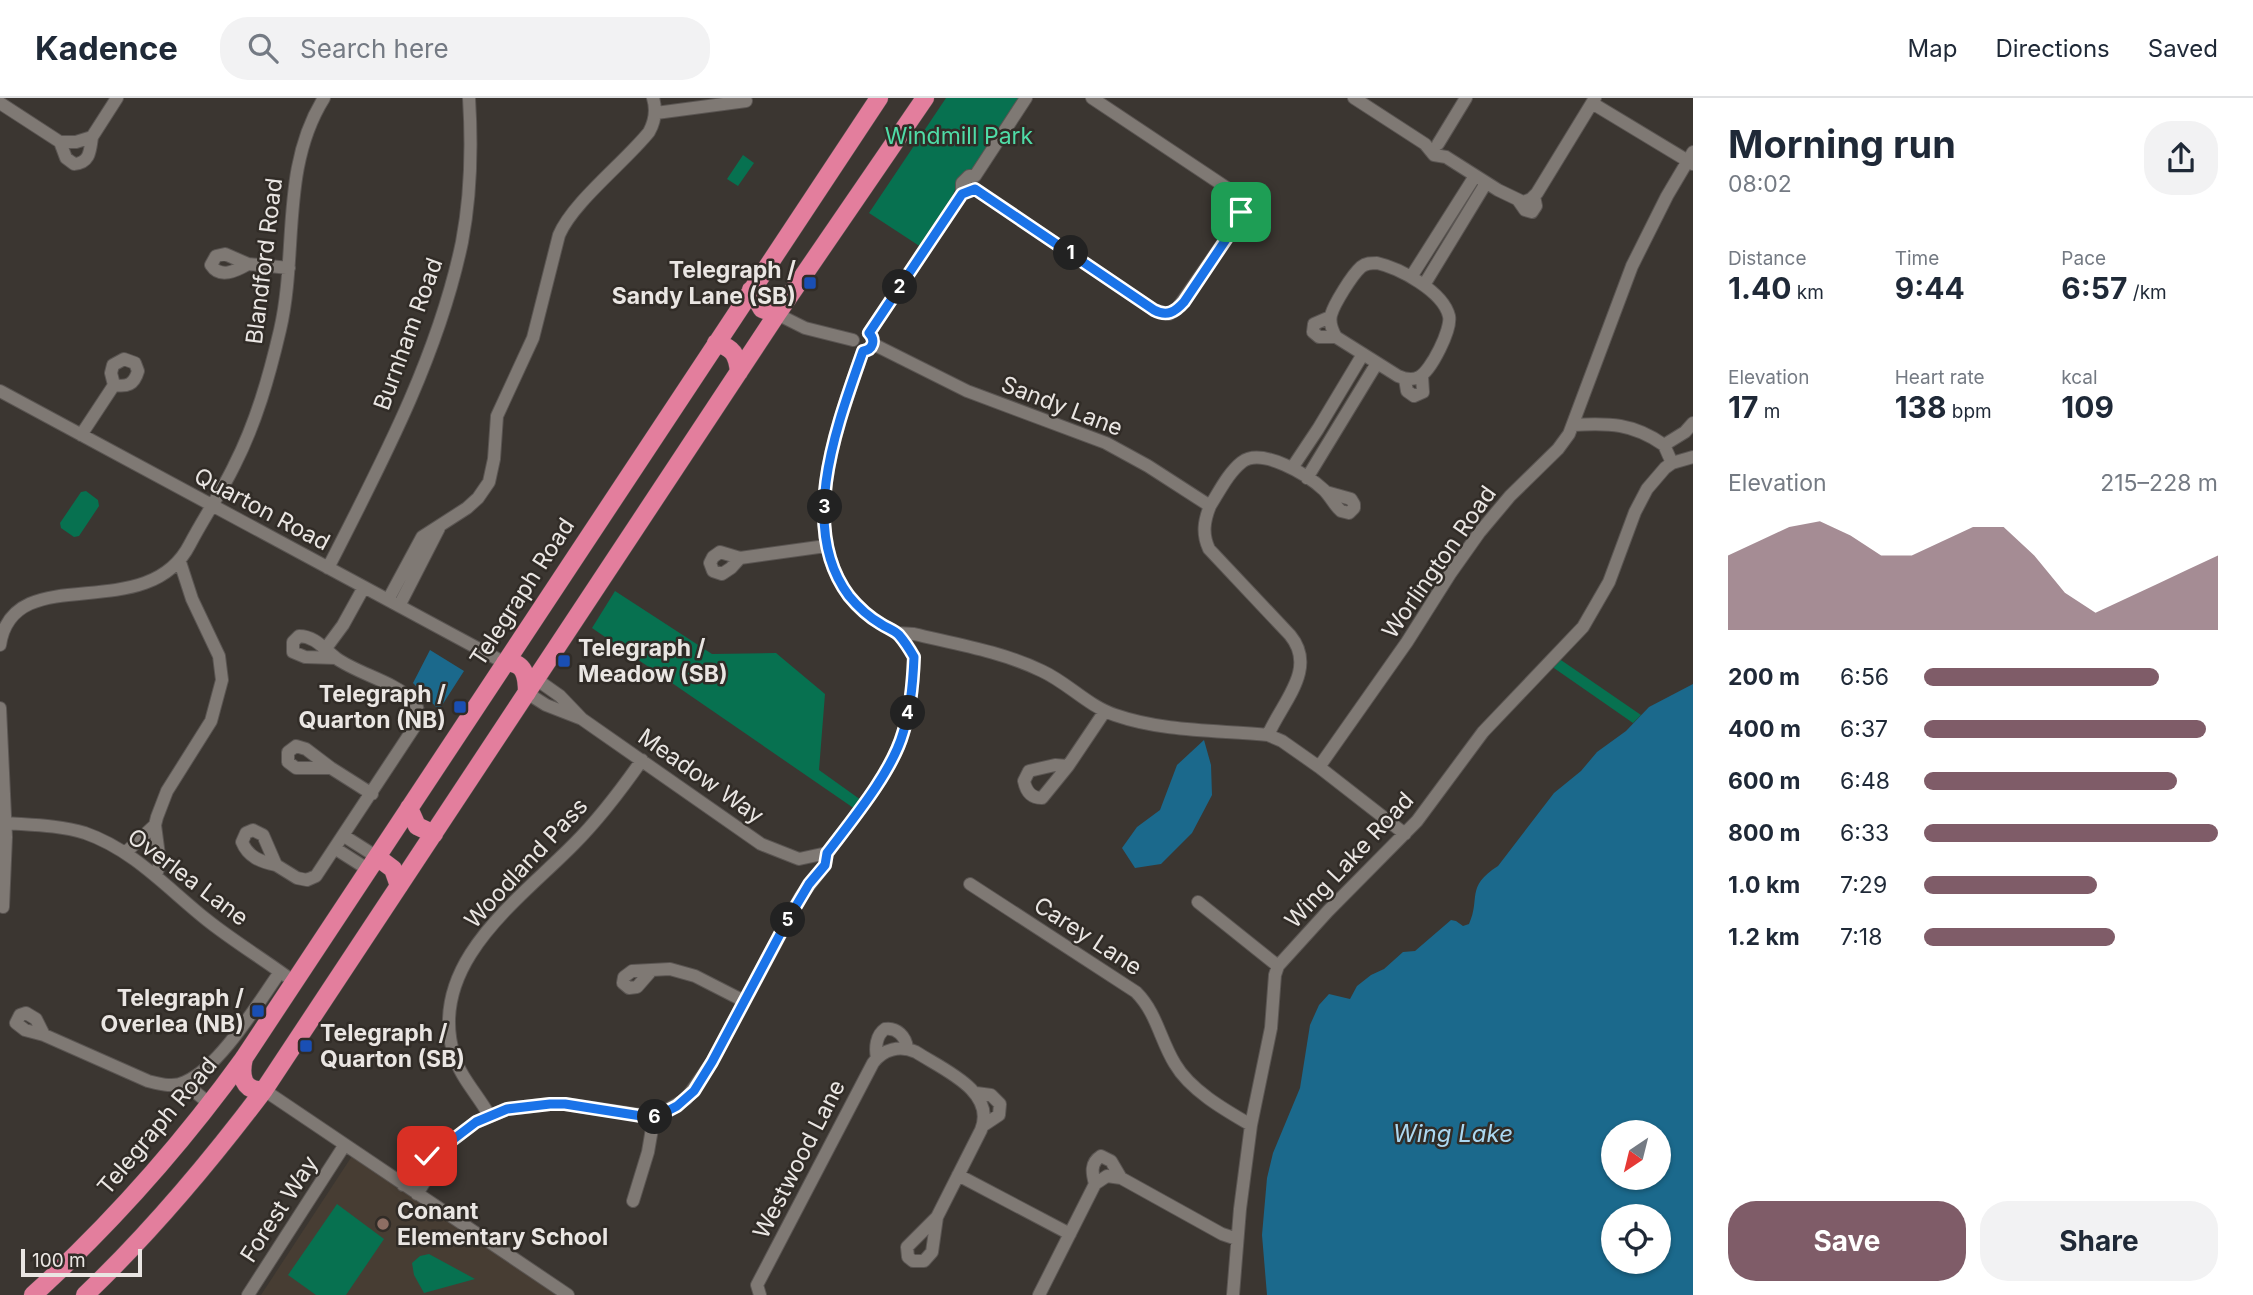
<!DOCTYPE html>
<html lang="en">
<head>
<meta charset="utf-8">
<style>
	:root { --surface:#fff; --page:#f2f2f3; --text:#1f2937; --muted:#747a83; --line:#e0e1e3; --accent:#7f5c68 }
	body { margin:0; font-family:Inter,sans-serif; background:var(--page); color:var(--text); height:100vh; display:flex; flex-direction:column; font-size:26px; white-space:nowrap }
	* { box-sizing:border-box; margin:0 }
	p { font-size:23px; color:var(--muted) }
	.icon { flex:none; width:38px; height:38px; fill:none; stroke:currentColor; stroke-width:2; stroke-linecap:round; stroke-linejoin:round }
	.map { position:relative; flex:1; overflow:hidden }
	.sheet { display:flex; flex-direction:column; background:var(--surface); width:560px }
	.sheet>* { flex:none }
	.needle { width:46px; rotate:215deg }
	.controls { position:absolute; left:1601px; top:1022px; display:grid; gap:14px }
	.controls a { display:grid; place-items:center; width:70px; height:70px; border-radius:50%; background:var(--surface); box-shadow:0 2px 5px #0004; font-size:35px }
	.scale { position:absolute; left:21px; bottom:18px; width:121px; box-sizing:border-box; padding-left:7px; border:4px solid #eae6e3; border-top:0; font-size:19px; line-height:24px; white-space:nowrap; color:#eae6e3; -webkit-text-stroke:5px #312c27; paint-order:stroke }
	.pin { position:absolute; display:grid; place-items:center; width:60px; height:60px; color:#fff; margin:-30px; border-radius:14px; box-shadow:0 4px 10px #0006 }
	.km { position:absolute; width:35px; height:35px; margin:-18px; border-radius:50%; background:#222; color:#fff; font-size:19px; line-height:35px; text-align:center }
	.round { display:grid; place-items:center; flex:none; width:74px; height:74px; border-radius:28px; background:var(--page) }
	.overview { display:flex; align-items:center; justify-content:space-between; height:119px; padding:0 35px }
	h1 { font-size:38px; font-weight:700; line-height:52px }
	.figures { display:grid; grid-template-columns:repeat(3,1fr); gap:10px; height:119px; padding:7px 35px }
	.figures div { display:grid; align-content:center }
	.figures b { font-size:30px; font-weight:700 }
	.figures small { font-size:19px; font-weight:400 }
	.figures p { font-size:19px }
	.chart { height:196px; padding:14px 35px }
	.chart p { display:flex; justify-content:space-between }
	.chart svg { width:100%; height:126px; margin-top:7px; fill:var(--accent); opacity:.7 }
	.primary-button { display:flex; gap:14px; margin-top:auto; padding:14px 35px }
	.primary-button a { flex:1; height:80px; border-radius:28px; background:var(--accent); color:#fff; font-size:28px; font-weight:700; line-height:80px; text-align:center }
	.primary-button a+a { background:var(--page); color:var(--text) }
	ul { padding:0 35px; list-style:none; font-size:23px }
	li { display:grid; grid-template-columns:112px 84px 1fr; align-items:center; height:52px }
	li i { height:18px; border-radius:9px; background:var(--accent) }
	header { display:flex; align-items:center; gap:42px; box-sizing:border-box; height:98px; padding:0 35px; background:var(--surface); border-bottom:2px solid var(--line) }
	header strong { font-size:33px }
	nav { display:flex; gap:38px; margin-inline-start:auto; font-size:24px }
	.search { width:490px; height:63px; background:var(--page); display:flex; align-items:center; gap:18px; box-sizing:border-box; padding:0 24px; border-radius:28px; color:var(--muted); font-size:26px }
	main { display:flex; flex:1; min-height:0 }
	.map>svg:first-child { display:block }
	.built { fill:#473d33 }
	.green { fill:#077150 }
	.water { fill:#1b698c; fill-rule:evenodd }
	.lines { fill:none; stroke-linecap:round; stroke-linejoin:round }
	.minor-casing { stroke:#5a5552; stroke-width:14 }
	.highway-casing { stroke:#5a5552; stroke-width:19 }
	.minor { stroke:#7f7974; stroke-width:12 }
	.highway { stroke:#e37e9d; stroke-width:18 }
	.route-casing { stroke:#fff; stroke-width:14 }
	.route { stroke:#1a73e8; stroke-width:9 }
	.transit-dot { fill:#1a4fb4; stroke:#312c27; stroke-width:2.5 }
	.education-dot { fill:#8d6e63; stroke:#312c27; stroke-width:2.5 }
	.labels { text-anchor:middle; stroke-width:5; stroke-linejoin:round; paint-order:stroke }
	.park-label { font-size:23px; fill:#4fdca7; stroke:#312c27 }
	.street-label { font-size:23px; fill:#eae6e3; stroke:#312c27 }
	.poi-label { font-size:23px; font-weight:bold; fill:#eae6e3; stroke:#312c27; text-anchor:end }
	.water-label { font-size:24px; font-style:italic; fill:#acd8f1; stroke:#312c27 }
</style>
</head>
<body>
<header>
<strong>Kadence</strong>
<div class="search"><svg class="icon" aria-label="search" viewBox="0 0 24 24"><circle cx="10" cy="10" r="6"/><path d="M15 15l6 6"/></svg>Search here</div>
<nav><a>Map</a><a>Directions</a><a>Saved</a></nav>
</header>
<main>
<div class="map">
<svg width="1693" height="1197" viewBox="0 0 1693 1197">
	<rect width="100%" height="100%" fill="#3b3631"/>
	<path class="built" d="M354,1055L561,1197H261Z"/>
	<path class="green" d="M946,0H1022L975,68L958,85L947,110L921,149L869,115Z
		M743,57L754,65L738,88L727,81Z
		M86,393L98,402L99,408L79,438L74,439L61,430L60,425L81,394Z
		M615,493L712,556L776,555L825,596L819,672L861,702L855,711L592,530Z
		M1558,560L1641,617L1633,625L1551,568Z
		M337,1106L384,1141L346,1197H316L288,1177Z
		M429,1156L475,1181L424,1195L414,1177L412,1165L420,1158Z"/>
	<path class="water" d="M430,552L464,573L439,612L413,585Z
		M1693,586V1197H1267L1262,1137L1267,1080L1273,1055L1300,990L1310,927L1319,907L1329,896L1350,901L1357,888L1371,877L1384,871L1403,854L1415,853L1451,822L1456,823L1463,828L1469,826C1481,800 1465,789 1498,768L1554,695L1581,673L1597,654L1626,633L1649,609ZM1659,1034V1080H1614V1034ZM1659,1118V1164H1614V1118Z
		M1204,642L1211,667L1212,697L1192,735L1161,766L1135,770L1122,750L1137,729L1160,712L1177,667Z"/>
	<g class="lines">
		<defs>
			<path id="minor" d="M1354,0L1425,46L1434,57L1446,59L1498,92L1523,104L1531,101L1537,95L1595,0
				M0,5L60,44H76L92,39L117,0
				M1592,5L1693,66
				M656,15L746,3
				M60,44L66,60L74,66C90,65 90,53 92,39
				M1438,46L1466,0
				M975,91L1154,212L1169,216L1177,211L1237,125C1243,114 1242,104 1233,94L1092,0
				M1518,102L1525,112L1532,114L1536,108L1534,98
				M1377,165C1399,170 1443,193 1449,218C1452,231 1431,273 1419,279C1412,283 1405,281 1398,278L1336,239C1332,232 1329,225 1331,217C1334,206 1352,177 1361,169C1366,165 1371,165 1377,165Z
				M248,166C236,173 220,181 211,167L216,158L225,156L248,166L289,170
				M1411,179L1475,78
				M1424,187L1486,85
				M777,216L805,230L853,242
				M1330,219L1314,226L1313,234L1319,239H1336
				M869,235L962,96V85L969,78H975L1026,0
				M873,246L967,293L1106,345L1148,368L1210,408C1204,423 1202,436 1209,451L1290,537C1318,571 1282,604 1268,637L1282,643L1319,669L1405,736
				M1405,281L1407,293L1414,298L1423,294L1422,278
				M0,293L505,565
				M1573,327C1609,325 1633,325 1664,347L1672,365
				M81,337L114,287L111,275L113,267L124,261L135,265L138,273C134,287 127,289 114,287
				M1664,347L1685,334L1693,325
				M1292,370L1318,331L1363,256
				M1307,380L1377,265
				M1210,408C1219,394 1228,375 1242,364C1262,349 1308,377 1324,392C1331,399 1334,407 1341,413L1349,415L1354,410V406L1351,401L1326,394
				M740,460L731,470L722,476L713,473L710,465L713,459L720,454L740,460L826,448
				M328,470C381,366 438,259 462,144C471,97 472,48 469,0
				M388,502L422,439L467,410L478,400L489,384L494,361L497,318L533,240L559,137C573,104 625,64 649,34C655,23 657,13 653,0
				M399,508L439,430
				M897,535L914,536C956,546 1003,554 1042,573C1068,585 1088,608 1115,617C1164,634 1217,632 1268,637
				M0,547C13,459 147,531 190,446C204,419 221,395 234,368C256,325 269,279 280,232C298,155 280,70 324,0
				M326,550L343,527L364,489
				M527,595L546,607L582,621L560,598L536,581
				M0,610L6,739L3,809
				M582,621L761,746L799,761L827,755
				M1068,668L1042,700C1031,700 1026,693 1024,683L1029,673L1055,667L1068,668L1105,613
				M1319,669L1407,544L1450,476L1479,435L1510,398L1558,351L1569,336L1632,168L1667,98L1693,54
				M331,670H296L288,664V654L296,648L306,651L331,670L372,696
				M5,725C32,727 59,727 85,735C134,752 168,791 207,822C232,842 260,859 286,878
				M344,738L377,759
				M336,751L369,772
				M125,755L155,727
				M276,767C261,764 248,759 242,744L246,735L253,732L263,737L276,767L297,780L307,782L316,778L419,622C419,614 418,607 412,602C393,583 358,576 336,560C324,551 315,538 299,538L293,544V554L305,559L336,560
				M156,777L160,765L155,727L157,719L167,693L211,623L222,582L219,558L192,501L180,464
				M970,786L1136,894C1157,915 1160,942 1175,966C1190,992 1225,1012 1251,1027
				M1198,804L1278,868
				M651,873L637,889L629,890L623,885L624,879L632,873L670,871L695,878L744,903
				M44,937L36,921L26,915L20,917L16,925L25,932L44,937L148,983C160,986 174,990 185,984C220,969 258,905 280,874
				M877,960C875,950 876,937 885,931C897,929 906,939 907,950
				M184,985L210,1006
				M264,992L568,1197
				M976,995L991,997L1000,1006L999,1017L984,1027
				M489,1017C478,997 460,979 454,957C426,866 519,802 574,746C600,720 621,692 642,662
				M958,1077L1070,1136
				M1095,1086C1092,1075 1090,1065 1101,1058L1111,1063L1121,1080
				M403,1087L427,1058L438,1053L476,1024L507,1011L550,1006H565L654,1019L686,1001L712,964L801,798L825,767L827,755C852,722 892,674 903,635C911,611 913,584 914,559C910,551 905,543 899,537C894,532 887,530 881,526C869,519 858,509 849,498C797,429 838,326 863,253
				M417,1096L436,1065L438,1053
				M633,1103L648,1054L654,1019
				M248,1197L344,1048
				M760,1197L757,1187L873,965C883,951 900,947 916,954C942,971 997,993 981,1032L937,1119L907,1149L908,1159L913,1163H924L932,1154L937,1119
				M1039,1197L1095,1086L1107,1078L1121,1080L1222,1136L1237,1141
				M1233,1197L1240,1111L1251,1027L1271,930L1275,877L1278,868L1328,813L1417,723L1483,634L1583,529L1609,484L1635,414L1647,391L1665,370L1672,365L1693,359"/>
			<path id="highway" d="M751,192L762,211L777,216
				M716,245C733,250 737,256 739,274
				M505,565C525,563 527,579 527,595
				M409,710L417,728L434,736
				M377,759L393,771L399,788
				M244,960C240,977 242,994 264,992
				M33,1197C112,1125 182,1046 244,960L879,0
				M85,1197C151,1134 209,1065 264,992L777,216L925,0"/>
		</defs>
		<use href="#minor" class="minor-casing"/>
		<use href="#highway" class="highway-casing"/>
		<use href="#minor" class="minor"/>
		<use href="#highway" class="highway"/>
	</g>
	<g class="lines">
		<defs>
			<path id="route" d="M427,1058L438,1053L476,1024L507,1011L550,1006H565L654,1020L677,1008L694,993L712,964L787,823L809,786L825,767L827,755C852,722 892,674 903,635C911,611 913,584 914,559C910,552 905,544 899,537C894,532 887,530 881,526C869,519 858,509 849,498C797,429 838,325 863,253C873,252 876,242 869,235L962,96L975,91L1154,212C1167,219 1175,214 1184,204L1237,125L1241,114"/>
		</defs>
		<use href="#route" class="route-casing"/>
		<use href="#route" class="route"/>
	</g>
	<g class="transit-dot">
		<rect x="803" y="178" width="14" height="14" rx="3.5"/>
		<rect x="557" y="556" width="14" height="14" rx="3.5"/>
		<rect x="453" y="602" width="14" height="14" rx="3.5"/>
		<rect x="251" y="906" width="14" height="14" rx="3.5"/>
		<rect x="299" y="941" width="14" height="14" rx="3.5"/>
	</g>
	<circle class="education-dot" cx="383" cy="1126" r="7"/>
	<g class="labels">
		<g class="park-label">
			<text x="959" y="46">Windmill Park</text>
		</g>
		<g class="street-label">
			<text transform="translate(264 163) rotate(-83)" y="8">Blandford Road</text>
			<text transform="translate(408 236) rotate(-70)" y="8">Burnham Road</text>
			<text transform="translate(1062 308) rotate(21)" y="8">Sandy Lane</text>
			<text transform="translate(262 411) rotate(28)" y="8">Quarton Road</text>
			<text transform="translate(1439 464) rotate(-55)" y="8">Worlington Road</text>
			<text transform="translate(522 494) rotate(-57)" y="8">Telegraph Road</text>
			<text transform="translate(701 678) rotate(35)" y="8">Meadow Way</text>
			<text transform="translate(1349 762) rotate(-47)" y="8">Wing Lake Road</text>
			<text transform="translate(526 765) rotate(-47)" y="8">Woodland Pass</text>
			<text transform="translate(188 779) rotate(37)" y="8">Overlea Lane</text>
			<text transform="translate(1088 838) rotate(33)" y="8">Carey Lane</text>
			<text transform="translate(157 1028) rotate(-50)" y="8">Telegraph Road</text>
			<text transform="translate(799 1061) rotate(-63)" y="8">Westwood Lane</text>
			<text transform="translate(279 1111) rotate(-57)" y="8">Forest Way</text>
		</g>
		<g class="poi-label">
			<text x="796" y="180">Telegraph /<tspan x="796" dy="26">Sandy Lane (SB)</tspan></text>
			<text x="578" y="558" text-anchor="start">Telegraph /<tspan x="578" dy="26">Meadow (SB)</tspan></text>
			<text x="446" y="604">Telegraph /<tspan x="446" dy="26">Quarton (NB)</tspan></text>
			<text x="244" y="908">Telegraph /<tspan x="244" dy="26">Overlea (NB)</tspan></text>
			<text x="320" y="943" text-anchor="start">Telegraph /<tspan x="320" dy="26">Quarton (SB)</tspan></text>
			<text x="397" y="1121" text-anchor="start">Conant<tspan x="397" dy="26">Elementary School</tspan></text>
		</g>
		<g class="water-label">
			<text x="1453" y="1044">Wing Lake</text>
		</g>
	</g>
</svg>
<div class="controls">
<a><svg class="needle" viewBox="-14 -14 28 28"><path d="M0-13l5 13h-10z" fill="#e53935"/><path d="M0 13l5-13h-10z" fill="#747a83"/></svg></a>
<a><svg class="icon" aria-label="locate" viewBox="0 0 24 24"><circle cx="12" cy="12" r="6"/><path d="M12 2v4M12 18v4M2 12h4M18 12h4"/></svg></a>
</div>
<div class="scale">100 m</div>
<div class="pin" style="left:1241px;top:114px;background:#1e9e55"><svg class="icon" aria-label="arrive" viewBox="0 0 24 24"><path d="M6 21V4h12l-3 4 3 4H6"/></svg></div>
<div class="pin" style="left:427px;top:1058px;background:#d93025"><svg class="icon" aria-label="check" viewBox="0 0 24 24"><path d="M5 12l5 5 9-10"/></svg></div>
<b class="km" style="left:1071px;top:155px">1</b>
<b class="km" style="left:900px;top:189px">2</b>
<b class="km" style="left:825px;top:409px">3</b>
<b class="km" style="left:908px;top:615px">4</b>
<b class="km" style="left:788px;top:822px">5</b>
<b class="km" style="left:655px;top:1019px">6</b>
</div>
<section class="sheet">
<div class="overview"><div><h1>Morning run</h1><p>08:02</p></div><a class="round"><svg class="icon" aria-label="share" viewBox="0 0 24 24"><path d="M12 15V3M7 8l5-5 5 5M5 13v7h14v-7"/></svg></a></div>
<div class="figures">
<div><p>Distance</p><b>1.40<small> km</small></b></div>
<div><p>Time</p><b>9:44</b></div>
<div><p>Pace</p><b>6:57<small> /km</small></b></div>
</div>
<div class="figures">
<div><p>Elevation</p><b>17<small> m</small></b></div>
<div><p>Heart rate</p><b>138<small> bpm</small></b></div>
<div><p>kcal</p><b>109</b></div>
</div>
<div class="chart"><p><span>Elevation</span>215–228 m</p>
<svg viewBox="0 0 160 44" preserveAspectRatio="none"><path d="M0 44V18L10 13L20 8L30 6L40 11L50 18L60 18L70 13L80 8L90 8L100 18L110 31L120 38L130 33L140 28L150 23L160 18V44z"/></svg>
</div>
<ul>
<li><b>200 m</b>6:56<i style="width:80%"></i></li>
<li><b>400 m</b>6:37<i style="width:96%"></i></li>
<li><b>600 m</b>6:48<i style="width:86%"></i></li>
<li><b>800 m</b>6:33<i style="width:100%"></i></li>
<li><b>1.0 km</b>7:29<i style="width:59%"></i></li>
<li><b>1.2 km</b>7:18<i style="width:65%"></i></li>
</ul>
<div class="primary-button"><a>Save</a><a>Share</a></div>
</section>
</main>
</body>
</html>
